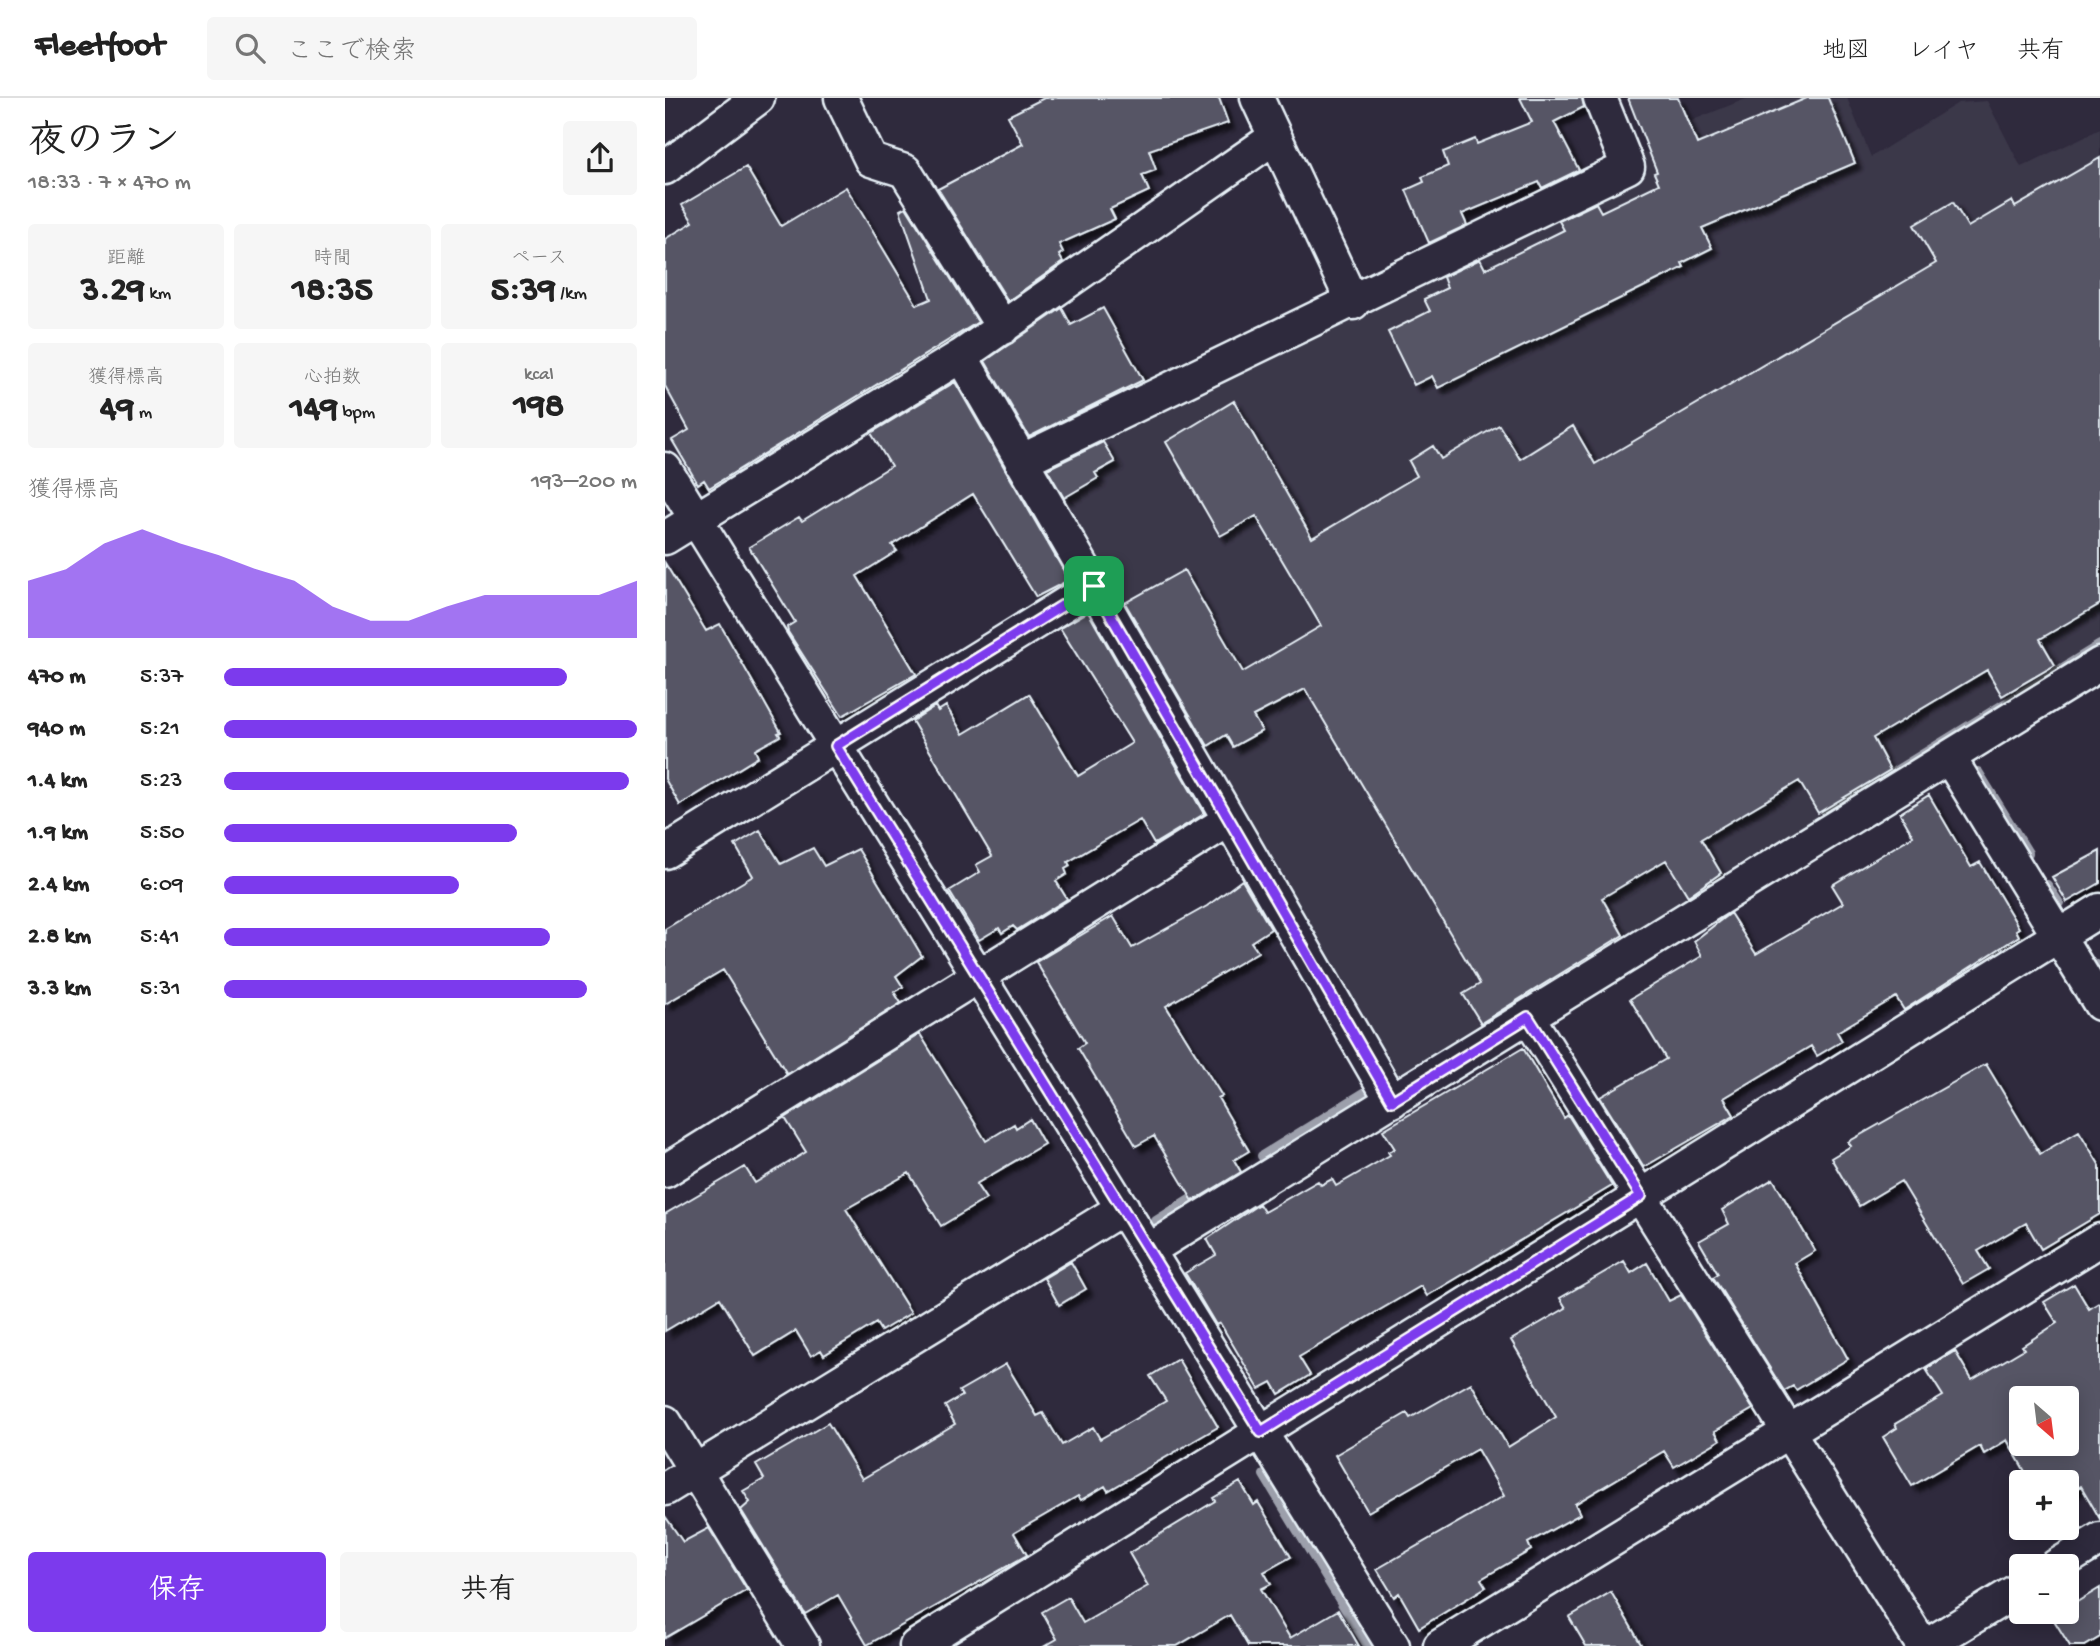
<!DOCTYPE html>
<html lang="ja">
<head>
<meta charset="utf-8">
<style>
	:root { --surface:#fff; --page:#f6f6f6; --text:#222; --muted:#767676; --line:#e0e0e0; --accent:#7c3aed }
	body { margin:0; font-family:"Gochi Hand","Klee One",sans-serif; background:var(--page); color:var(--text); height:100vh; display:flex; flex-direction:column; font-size:26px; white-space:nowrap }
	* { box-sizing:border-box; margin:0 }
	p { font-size:23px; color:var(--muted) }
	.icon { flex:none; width:38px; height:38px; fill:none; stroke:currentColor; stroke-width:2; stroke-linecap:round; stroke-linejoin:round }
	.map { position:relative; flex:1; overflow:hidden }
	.side { display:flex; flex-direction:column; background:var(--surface); width:665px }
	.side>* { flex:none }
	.needle { width:46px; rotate:152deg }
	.fabs { position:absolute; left:1344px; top:1288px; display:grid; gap:14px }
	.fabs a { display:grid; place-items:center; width:70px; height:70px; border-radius:7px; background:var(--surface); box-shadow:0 4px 18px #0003; font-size:35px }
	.pin { position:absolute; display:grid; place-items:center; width:60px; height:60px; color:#fff; margin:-30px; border-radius:14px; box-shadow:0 4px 10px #0006 }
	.round { display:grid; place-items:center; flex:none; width:74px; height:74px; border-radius:7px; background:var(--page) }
	.summary { display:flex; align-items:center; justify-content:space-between; height:119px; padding:0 28px }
	h1 { font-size:38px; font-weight:700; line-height:52px }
	.metrics { display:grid; grid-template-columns:repeat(3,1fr); gap:10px; height:119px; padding:7px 28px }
	.metrics div { display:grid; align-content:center; border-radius:7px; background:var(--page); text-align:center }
	.metrics b { font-size:35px; font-weight:700 }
	.metrics small { font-size:19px; font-weight:400 }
	.metrics p { font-size:19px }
	.chart { height:196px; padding:14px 28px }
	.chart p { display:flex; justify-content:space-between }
	.chart svg { width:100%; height:126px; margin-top:7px; fill:var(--accent); opacity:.7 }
	.action { display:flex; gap:14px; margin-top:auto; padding:14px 28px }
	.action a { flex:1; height:80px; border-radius:7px; background:var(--accent); color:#fff; font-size:28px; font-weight:700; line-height:80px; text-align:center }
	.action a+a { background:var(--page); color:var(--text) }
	ul { padding:0 28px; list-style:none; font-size:23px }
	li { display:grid; grid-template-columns:112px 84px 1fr; align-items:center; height:52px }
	li i { height:18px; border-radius:9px; background:var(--accent) }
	header { display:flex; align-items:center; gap:42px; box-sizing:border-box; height:98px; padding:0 35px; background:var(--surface); border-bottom:2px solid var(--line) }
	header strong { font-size:33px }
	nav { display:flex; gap:38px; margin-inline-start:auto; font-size:24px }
	.search { width:490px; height:63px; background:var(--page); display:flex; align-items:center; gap:18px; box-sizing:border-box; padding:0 24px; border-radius:7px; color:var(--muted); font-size:26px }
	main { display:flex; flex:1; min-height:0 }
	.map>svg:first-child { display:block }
	.built { fill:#3b3749 }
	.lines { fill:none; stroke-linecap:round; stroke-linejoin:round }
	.stream { stroke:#9c9fab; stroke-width:10 }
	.building { fill:#575565; stroke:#e8f1f8; stroke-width:2; fill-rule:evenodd; filter:url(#shadow) }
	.minor-casing { stroke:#e8f1f8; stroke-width:37 }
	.minor { stroke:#2f2a3d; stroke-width:32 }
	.route-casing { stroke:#fff; stroke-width:14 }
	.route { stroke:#7c3aed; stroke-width:9 }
</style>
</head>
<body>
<header>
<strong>Fleetfoot</strong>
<div class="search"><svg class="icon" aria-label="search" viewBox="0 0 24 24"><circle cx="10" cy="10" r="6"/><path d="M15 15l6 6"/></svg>ここで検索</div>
<nav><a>地図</a><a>レイヤ</a><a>共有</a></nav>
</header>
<main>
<section class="side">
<div class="summary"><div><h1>夜のラン</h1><p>18:33 · 7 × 470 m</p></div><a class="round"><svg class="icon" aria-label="share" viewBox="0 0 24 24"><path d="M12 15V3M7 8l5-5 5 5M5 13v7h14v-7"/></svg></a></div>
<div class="metrics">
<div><p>距離</p><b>3.29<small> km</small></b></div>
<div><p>時間</p><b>18:35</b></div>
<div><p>ペース</p><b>5:39<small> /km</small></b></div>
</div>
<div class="metrics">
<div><p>獲得標高</p><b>49<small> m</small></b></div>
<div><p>心拍数</p><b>149<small> bpm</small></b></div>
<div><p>kcal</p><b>198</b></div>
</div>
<div class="chart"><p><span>獲得標高</span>193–200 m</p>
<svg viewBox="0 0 160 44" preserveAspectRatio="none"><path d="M0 44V24L10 20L20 11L30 6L40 11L50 15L60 20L70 24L80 33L90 38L100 38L110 33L120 29L130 29L140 29L150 29L160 24V44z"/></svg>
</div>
<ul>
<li><b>470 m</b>5:37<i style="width:83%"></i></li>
<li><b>940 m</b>5:21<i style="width:100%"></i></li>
<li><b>1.4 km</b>5:23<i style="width:98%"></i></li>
<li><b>1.9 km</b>5:50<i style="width:71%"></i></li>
<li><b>2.4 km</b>6:09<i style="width:57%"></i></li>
<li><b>2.8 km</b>5:41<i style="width:79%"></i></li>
<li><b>3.3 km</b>5:31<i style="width:88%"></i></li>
</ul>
<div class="action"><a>保存</a><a>共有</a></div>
</section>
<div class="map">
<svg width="1435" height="1548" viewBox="0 0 1435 1548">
	<defs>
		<filter id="shadow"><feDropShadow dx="6" dy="6" stdDeviation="2" flood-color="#0009"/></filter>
	</defs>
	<rect width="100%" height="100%" fill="#2f2a3d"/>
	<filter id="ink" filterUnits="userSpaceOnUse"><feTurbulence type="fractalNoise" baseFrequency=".0143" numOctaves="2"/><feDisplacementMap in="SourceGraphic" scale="14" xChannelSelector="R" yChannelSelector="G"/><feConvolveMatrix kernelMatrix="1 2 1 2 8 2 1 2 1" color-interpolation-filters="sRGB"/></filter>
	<g filter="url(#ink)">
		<path class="built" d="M1083,0H1182L1206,59L1293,5L1322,3L1356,69L1435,31V545L729,985L376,372L378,358L983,72L977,56L998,47L993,36Z"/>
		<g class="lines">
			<path class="stream" d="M1313,674L1363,755
				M1161,716L1435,547
				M1382,787L1394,805
				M1432,867L1435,871
				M597,1058L704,992
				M491,1123L539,1093
				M599,1377L703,1548"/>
		</g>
		<path class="building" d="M379,0H554L563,25L484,52L491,72L477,77L484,93L445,111L450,121L394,146L398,154L394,157L398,164L343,203L273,91L358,46L343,18Z
			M855,0H917L919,9L889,24L914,72L877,90L874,84L797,116L802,127L764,145L741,92L759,84L757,79L783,68L778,54L810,41L812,46L867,24Z
			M963,0H1013L1032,46L1142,0H1163L1190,65L1037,130L1047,150L1017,165L1019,169L773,290L767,278L749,287L723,234L765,213L759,201L782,190L778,179L815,161L820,171L899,132L894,123L931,105L936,114L994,86L989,75L992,74Z
			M1435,60V506L1375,541L1390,567L1337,598L1322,572L1208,640L1225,672L1153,715L1134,683L1036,741L1056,775L1023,798L1001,762L937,800L958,837L816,925L798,896L815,886L810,877L640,591L588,618L597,633L568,649L561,637L543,648L460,505L519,472L578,574L656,528L591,418L555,438L501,344L569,303L647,440L752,378L744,363L768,348L776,361L834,327L855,361L908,328L930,366L1271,165L1249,127L1288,104L1303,129L1347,103L1350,109Z
			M81,69L116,128L181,89L252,207L266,201L235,112L241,109L313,224L44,390L39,382L33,386L7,342L24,332L0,288V141L28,124L17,107Z
			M397,210L406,227L438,210L478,282L364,339L320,263Z
			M290,284L404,482L371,499L308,396L227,447L232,453L192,478L251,576L177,618L123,534L122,529L130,524L84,449L134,419L137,423L226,368L206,335Z
			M438,344L450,364L430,375L433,380L399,400L382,371Z
			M0,465L41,533L55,526L116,634L113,635L115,638L90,652L93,659L15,707L0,681Z
			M423,514L539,716L489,746L475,722L403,764L405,768L400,771L402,776L391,783L402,801L352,832L348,828L337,835L334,830L314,842L284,793L315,774L311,767L327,758L247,623L270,608L273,613L281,608L298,636L364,596L413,678L467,645L395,530Z
			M1264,697L1306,769L1315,764L1354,830L1351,832L1354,838L1239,912L1231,899L1172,934L1177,943L1152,958L1146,948L1059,1000L1069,1017L979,1069L935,999L1001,961L965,901L1037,858L1029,843L1065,815L1091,856L1178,805L1167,787L1248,738L1235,715Z
			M95,732L116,766L148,750L159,768L193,751L257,858L231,878L238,889L229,894L236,905L122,976L58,872L0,906V831L88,778L70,747Z
			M1435,753V785L1402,804L1387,779Z
			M577,782L606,831L586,844L593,854L501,908L557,998L553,1000L584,1053L569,1062L576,1074L528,1103L489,1038L471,1048L413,950L420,945L371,864L448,818L467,850L542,808Z
			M255,936L321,1043L349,1026L351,1030L365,1021L379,1046L311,1086L321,1101L276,1128L244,1075L181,1111L246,1215L216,1233L211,1225L159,1257L156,1252L146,1258L131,1233L90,1258L55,1200L0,1233V1116L80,1069L90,1085L141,1054L120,1020Z
			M858,950L899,1020L903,1017L947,1088L762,1198L756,1188L634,1259L645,1277L614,1296L607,1284L594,1291L555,1225L551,1227L520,1175L551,1157L542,1141L594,1106L599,1114L653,1083L656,1087L667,1081L671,1088L725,1057L723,1054L730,1051L718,1032Z
			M1321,966L1375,1056L1414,1033L1435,1068V1116L1376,1151L1361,1125L1313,1153L1324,1171L1298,1186L1236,1083L1194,1108L1166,1060L1186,1048L1183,1044Z
			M1108,1081L1150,1153L1130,1165L1183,1261L1131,1292L1128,1288L1119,1293L1048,1179L1053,1176L1034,1143L1064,1126L1057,1112Z
			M959,1163L966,1175L982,1165L1004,1203L1016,1197L1088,1311L1050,1333L1055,1342L1009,1369L999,1353L910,1406L915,1416L863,1445L866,1452L816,1481L821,1489L754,1530L734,1495L729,1499L712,1471L839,1398L812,1351L703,1414L670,1357L742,1315L745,1320L806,1285L843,1349L891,1319L846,1242L901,1210L895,1200Z
			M406,1164L421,1191L394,1207L379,1180Z
			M1409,1186L1424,1211L1435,1204V1421L1416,1388L1402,1396V1384H1366L1342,1342L1319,1356L1315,1348L1247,1388L1218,1339L1232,1330L1230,1326L1278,1298L1261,1271L1290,1253L1307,1282L1359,1251L1357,1248L1392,1225L1379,1204ZM1356,1300H1402V1346H1356Z
			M513,1261L553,1329L443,1393L440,1388L416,1402L413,1398L349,1435L362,1457L202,1547L173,1497L140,1516L76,1412L85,1404L78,1393L99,1381L91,1367L163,1325L197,1381L290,1326L280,1308L297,1298L294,1293L341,1266L372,1318L378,1315L397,1347L428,1329L435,1341L501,1303L485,1278Z
			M575,1384L589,1407L593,1404L626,1459L599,1474L606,1486L596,1491L625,1540L673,1512L694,1548H583L565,1517L512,1548H380L392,1541L377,1514L403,1499L418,1525L483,1488L464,1455L550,1403L548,1400Z
			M0,1418L18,1444L44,1430L82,1492L0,1540Z
			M1435,1490V1539L1420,1548H1405L1387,1519L1402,1514V1510Z
			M946,1494L977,1548H921L904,1519Z"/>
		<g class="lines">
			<defs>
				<path id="minor" d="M176,0L206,62L240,73L338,230
					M592,0L688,205
					M0,70L93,0
					M296,258L727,1003
					M356,363L963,69L935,0
					M0,371L728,1548
					M0,440L296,258L610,39
					M1284,659L1435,906
					M0,754L429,488
					M863,919L1258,1548
					M0,1073L564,722
					M484,1152L1435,566
					M0,1324L138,1548
					M0,1391L458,1110
					M1391,1468L1435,1441
					M251,1548L1435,812
					M775,1548L1435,1142
					M1261,1548L1356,1490"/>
			</defs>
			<use href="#minor" class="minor-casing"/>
			<use href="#minor" class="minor"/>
		</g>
	</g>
	<g class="lines" filter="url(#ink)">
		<defs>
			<path id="route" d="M429,488L727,1003L863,919L976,1098L596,1334L171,648Z"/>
		</defs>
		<use href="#route" class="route-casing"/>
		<use href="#route" class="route"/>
	</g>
</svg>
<div class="fabs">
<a><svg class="needle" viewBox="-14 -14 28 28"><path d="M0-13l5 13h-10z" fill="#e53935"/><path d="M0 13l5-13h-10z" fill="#767676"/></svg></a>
<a>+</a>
<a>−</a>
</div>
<div class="pin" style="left:429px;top:488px;background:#1e9e55"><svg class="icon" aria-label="arrive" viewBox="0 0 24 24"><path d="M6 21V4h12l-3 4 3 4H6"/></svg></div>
</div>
</main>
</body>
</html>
